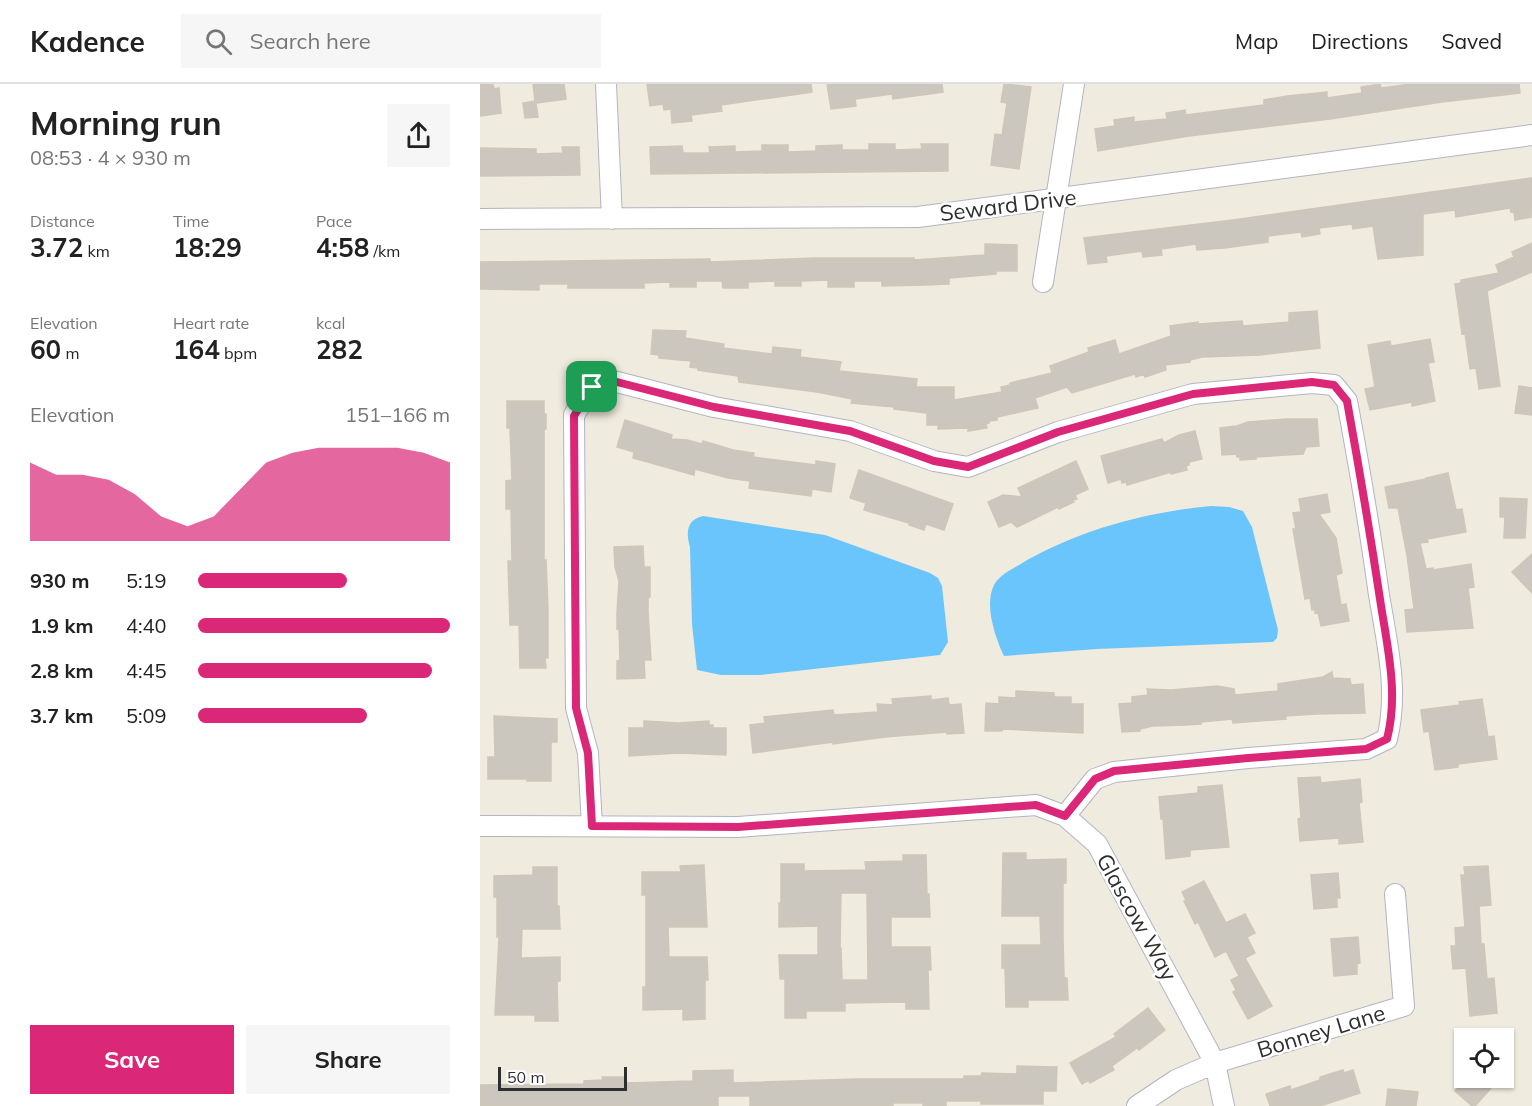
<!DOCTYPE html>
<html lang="en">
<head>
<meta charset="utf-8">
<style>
	:root { --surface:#fff; --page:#f6f6f6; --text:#222; --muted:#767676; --line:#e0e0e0; --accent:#db2777 }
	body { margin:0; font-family:Mulish,sans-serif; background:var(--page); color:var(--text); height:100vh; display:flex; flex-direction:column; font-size:22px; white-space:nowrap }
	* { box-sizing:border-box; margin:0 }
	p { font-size:20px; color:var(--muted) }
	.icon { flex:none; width:33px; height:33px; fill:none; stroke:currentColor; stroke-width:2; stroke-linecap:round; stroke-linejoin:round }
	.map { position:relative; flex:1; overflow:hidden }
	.side { display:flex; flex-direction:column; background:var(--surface); width:480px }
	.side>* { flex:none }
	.fabs { position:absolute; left:974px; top:944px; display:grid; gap:12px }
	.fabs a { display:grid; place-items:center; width:60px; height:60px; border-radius:0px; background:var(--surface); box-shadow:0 2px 4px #0004; font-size:30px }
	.scale { position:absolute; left:18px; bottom:15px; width:129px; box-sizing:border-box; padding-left:6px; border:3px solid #2e2e2e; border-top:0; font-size:16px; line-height:21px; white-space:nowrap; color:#2e2e2e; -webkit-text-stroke:4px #fff; paint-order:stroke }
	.pin { position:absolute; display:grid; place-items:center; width:51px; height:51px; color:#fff; margin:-26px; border-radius:12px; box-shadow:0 3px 9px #0006 }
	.round { display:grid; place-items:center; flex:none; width:63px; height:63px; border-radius:0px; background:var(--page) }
	.headline { display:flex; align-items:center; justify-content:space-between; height:102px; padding:0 30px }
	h1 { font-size:33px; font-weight:700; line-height:45px }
	.stats { display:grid; grid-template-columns:repeat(3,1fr); gap:9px; height:102px; padding:6px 30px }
	.stats div { display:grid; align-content:center }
	.stats b { font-size:26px; font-weight:700 }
	.stats small { font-size:16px; font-weight:400 }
	.stats p { font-size:16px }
	.chart { height:168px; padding:12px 30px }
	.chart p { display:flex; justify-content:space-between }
	.chart svg { width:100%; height:108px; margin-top:6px; fill:var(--accent); opacity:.7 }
	.button { display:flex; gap:12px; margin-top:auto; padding:12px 30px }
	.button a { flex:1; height:69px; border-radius:0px; background:var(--accent); color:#fff; font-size:24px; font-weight:700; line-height:69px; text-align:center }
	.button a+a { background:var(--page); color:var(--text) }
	ul { padding:0 30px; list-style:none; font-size:20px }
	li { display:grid; grid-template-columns:96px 72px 1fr; align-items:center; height:45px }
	li i { height:15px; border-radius:8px; background:var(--accent) }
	header { display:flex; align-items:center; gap:36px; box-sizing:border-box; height:84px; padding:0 30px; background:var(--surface); border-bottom:2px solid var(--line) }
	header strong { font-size:28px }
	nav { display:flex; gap:33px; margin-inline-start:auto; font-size:21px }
	.search { width:420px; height:54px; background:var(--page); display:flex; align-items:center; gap:15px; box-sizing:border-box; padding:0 21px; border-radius:0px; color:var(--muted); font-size:22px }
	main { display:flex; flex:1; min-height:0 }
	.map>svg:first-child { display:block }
	.water { fill:#69c5fb }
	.building { fill:#ccc7be; stroke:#ccc7b8; stroke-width:1.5; fill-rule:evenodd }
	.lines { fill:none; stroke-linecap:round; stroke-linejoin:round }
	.street-casing { stroke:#b3b4c2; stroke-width:22 }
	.street { stroke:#fff; stroke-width:20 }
	.route-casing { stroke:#fff; stroke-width:12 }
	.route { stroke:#db2777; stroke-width:8 }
	.labels { text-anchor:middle; stroke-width:5; stroke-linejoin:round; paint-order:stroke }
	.street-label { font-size:22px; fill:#2e2e2e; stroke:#fff }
</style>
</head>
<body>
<header>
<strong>Kadence</strong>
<div class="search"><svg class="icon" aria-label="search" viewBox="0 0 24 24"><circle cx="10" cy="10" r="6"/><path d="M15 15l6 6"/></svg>Search here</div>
<nav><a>Map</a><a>Directions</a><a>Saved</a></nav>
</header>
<main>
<section class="side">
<div class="headline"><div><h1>Morning run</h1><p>08:53 · 4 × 930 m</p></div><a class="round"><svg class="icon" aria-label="share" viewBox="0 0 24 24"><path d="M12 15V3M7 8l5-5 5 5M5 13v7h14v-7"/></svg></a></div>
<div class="stats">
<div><p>Distance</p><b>3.72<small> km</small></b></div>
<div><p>Time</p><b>18:29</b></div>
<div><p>Pace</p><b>4:58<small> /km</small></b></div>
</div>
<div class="stats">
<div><p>Elevation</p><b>60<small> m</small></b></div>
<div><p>Heart rate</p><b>164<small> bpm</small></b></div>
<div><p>kcal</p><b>282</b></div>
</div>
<div class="chart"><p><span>Elevation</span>151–166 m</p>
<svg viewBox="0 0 160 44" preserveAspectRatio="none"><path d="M0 44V12L10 17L20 17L30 19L40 25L50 34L60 38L70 34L80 23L90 12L100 8L110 6L120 6L130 6L140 6L150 8L160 12V44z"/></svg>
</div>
<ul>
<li><b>930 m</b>5:19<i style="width:59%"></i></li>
<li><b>1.9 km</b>4:40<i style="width:100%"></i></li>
<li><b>2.8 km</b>4:45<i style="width:93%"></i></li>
<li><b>3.7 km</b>5:09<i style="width:67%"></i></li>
</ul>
<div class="button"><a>Save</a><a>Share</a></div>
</section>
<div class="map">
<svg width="1052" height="1022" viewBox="0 0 1052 1022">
	<rect width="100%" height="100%" fill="#f0ebdf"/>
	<path class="water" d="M731,422L749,423L763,427L772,443L798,546L797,554L793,558L617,565L524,572C515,553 504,521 514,501C519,492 530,486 539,481C595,447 665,428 731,422Z
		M223,432L345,451L450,489L458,494L462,502L468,558L460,571L280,591H241L217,586L212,540L210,463C206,449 206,436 223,432Z"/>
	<path class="building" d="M0,0H13L14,5L19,4L21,29L0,32Z
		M53,0H84L86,15L56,19L58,33L45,34L43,19L55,17Z
		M167,0H331L332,8L241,21L242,27L211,31L212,37L192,39L191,25L184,26L183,20L170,22Z
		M347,0H462L463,8L413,15L412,10L375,15L376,22L351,25Z
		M524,0L551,3L539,85L511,81L515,50L522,51L527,19L521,18Z
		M900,0L901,4L931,0H1039L1040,9L962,18L850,35L709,52L618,67L615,45L635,42L634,36L654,33V38L687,35L686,29L705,26L706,31L784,21V16L807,12L847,8V14L882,9L881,3Z
		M389,60H415V66L442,65L441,60H468V87L171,90L170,63L202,62L203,69H230L229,63L255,62V68L282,67V61H308V68L336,67V62L362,61V66H389Z
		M82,63H99L100,91L0,92V64L56,65V70L83,69Z
		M1052,94L1051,133L1035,136L1034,127L1031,128L1030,124L976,133L975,126L943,130V171L898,175L893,142L873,145L872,140L839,144L840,150L822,153L821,148L788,152V158L744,164L717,166L716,160L681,165L682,171L663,173L662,167L626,172L627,178L608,180L604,154L753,136Z
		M1052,159V188L1007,207L1020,302L999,305L996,284L990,285L985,249L982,250L975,200L981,199V196L1019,189L1016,181L1034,173L1032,168Z
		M505,160L537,161V187H516V190L469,194V200L446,201L402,202V197H374V203H348V196L321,197V202H295V197L268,198V204H243L242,197H216V203H190V198L164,199V204H88V200H59V206L0,205V178L230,175V178L335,174H434V176L505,171Z
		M837,227L840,264L780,271L722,273L710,276V278L685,281L686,286L665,293L664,290L656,293L655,290L592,309L587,303L555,314L558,324L517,333V336L509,337V339L506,340L507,344L488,347V344L458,345V341H447V329L414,325V323L371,319L372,315L337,308L259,298L258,292L218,286V284L210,283L211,277L179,274V271L171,270L173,246L206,247L205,254L244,260L243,264L292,270L293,263L321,266L320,273L361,278L359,287L437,295L436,303H474V316L522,308L521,303L530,301V299L572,289L570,282L609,268L608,264L635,256L639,270L691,252L690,242L718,238V240L762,237L763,242L809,238V229Z
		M950,255L954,278L948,279L955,317L932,322V318L890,326L885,305L895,303L888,261L910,257L911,262Z
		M1039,302L1052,304V331L1035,329Z
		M27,317H64V330H66V345H64V476H66L68,526V574H65L66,584H40L39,541H30L28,477H32L31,425H26V397L32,396L30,344H27Z
		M806,335H837L839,362L826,363L823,370L776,373V375L760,376V373H757V370L742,371L740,344L757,342L768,338Z
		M145,336L192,351L191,355L207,356L222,360L223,357L253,366L274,369L273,373L336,381V377L355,380L351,408L332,405L331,412L269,404L270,397L248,394L215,385L214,391L153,374L154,368L137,363Z
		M715,347L722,375L709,378V381L706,382L707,386L691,390V388L647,401L646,398L642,399L641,395L628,399L621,372L682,355L684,359L699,351Z
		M596,377L608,405L595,411L597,415L593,416L594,418L579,425L578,423L537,443L531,438L519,443L508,418L523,411L542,413L538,404Z
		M379,386L473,420L464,446L446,440L444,446L429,441V439L384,426L386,419L370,414Z
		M968,389L976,426L982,425L986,448L947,455L948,458L940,459L946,485L953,484V486L991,480L994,503L988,504L993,544L927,548L925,526L934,525L927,471L918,424H909L905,403L946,395V394Z
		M847,410L850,428L839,430L856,454L862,489L856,491L861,521L866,520L869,537L841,542L838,528L835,529V525L832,526L830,514L825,515L813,445H816L813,429L821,428L819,415Z
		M1020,414L1047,415L1045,454H1024L1025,433H1020Z
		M163,462L164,483H170V513L168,514V528L171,576H164L165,594L137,595V577L140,576L139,544L137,545V529L139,497L135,483L134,463Z
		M1052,470V509L1032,488Z
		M852,588L853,594L870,595L871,601L883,600L885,629L836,630L805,632L806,635L753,639L752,635L721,638V640L705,641L673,642L660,645V647L642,648L639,620L652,619V613L668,611L667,605L691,606L737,602L754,605L755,611L798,607V600L843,593Z
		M536,607L574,609V613H591V620H603V649L523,645L522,647H505L506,619L519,620V613L536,614Z
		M451,612V616L468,614L469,621L481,620L484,649L467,650V648L405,653L353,660V658L273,669L270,641L285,639L284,633L353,626L354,631L398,628L397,620L413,621L412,615Z
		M1002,615L1008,653L1014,652L1017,675L978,680V683L955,686L949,647L944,648L941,626L980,621L979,618Z
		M14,632L77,635V658H71V697H47V695H8V673H15Z
		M164,637L198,639L229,637V641H233V644H246V671L198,669L149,672V644H164Z
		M840,693L841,699L880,695L882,718L879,719L883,758L859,760V754L820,757L818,735L821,734L818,694Z
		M742,701L749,763L710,766V772L686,775L683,735H681L679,713L718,709V703Z
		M523,769H546V776L586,775V799H583V854L584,894H587L588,916H548V923H526L525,884H522V861H561L560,832H522Z
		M423,771H446L447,811L449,810L450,833H411V863H450L451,886H448L449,925H426V918L365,919V927H326V934H305V895H300L299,871H338V842L299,843V819H301V780H324V787L386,786L385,778L423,777ZM361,809H387L388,896H362L361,864H360Z
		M224,781L227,843H188L189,873H227L228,896H225V935L203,936V925L163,926V903H166V811H162V788H201L200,782Z
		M1008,782L1011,821L999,822L1001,860H1004L1007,895L1014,894L1017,929L990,932L986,884L973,885L971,862H976L975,844L985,843L981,791H985L984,783Z
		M53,783H77V822H79L80,845H42L41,874L80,873V897H77L78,937H55V931H15L19,853H17V813H14V792L53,791Z
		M858,789L860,814H857V823L834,825L831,791Z
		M724,797L746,839L765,830L775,849L767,853L775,869L765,874L792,922L768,935L753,908L756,906L751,896L759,892L746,867L735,873L718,838L715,840L704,817L706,816L702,808Z
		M878,853L880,879L877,880V890L854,892L851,855Z
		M668,924L685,946L659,966L657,964L632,982L634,986L610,999L609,996L602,1000L590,979L636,953L634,950Z
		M537,982L577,983L576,1007H563V1020H501V1017H466V1022H443V1019H413V1022H270V1012H238V1022H0V1001L104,1000V997L123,996L122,993H145V999L213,997V987L253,986V999L376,995H484V992H501L502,989L537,990Z
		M863,986L864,989L873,986L880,1009L840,1022H790L786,1010L810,1002L811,1006L840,996V993Z
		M987,993H1021L995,1022H992L975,1007Z
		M908,1005L938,1008L936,1022H906Z"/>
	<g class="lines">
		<defs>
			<path id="street" d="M126,0L132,135
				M0,135L438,133L1052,51
				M563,198L594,0
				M0,742L258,743L556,721L585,732L617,760L735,979L744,1022
				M112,742L108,669L96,624L94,331L112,303L137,298L234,323L370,347L454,377L488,383L578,348L713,310L832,299L854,301L867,317C879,381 890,446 899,511C907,559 919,607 907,655L886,665L768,674L634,688L615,695L585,732
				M657,1022L696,996L735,979L924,922L915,810"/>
		</defs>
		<use href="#street" class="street-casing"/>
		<use href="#street" class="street"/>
	</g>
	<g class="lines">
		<defs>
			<path id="route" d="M137,298L234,323L370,347L454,377L488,383L578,348L713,310L832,298L854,301L867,317C879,383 890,449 900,515C907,562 919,609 907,655L886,665L768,674L634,687L615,695L585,732L556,721L258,743L112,742L108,669L96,624L94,332L112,303Z"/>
		</defs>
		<use href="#route" class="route-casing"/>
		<use href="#route" class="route"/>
	</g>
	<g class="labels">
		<g class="street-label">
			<text transform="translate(528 121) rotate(-7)" y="8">Seward Drive</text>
			<text transform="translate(657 833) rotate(61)" y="8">Glascow Way</text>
			<text transform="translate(841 947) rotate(-17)" y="8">Bonney Lane</text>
		</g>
	</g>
</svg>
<div class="fabs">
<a><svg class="icon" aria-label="locate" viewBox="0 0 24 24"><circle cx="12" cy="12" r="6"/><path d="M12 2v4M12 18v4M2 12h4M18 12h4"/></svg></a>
</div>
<div class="scale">50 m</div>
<div class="pin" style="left:112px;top:303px;background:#1e9e55"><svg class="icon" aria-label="arrive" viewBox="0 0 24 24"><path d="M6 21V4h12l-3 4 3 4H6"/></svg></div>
</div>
</main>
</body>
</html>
